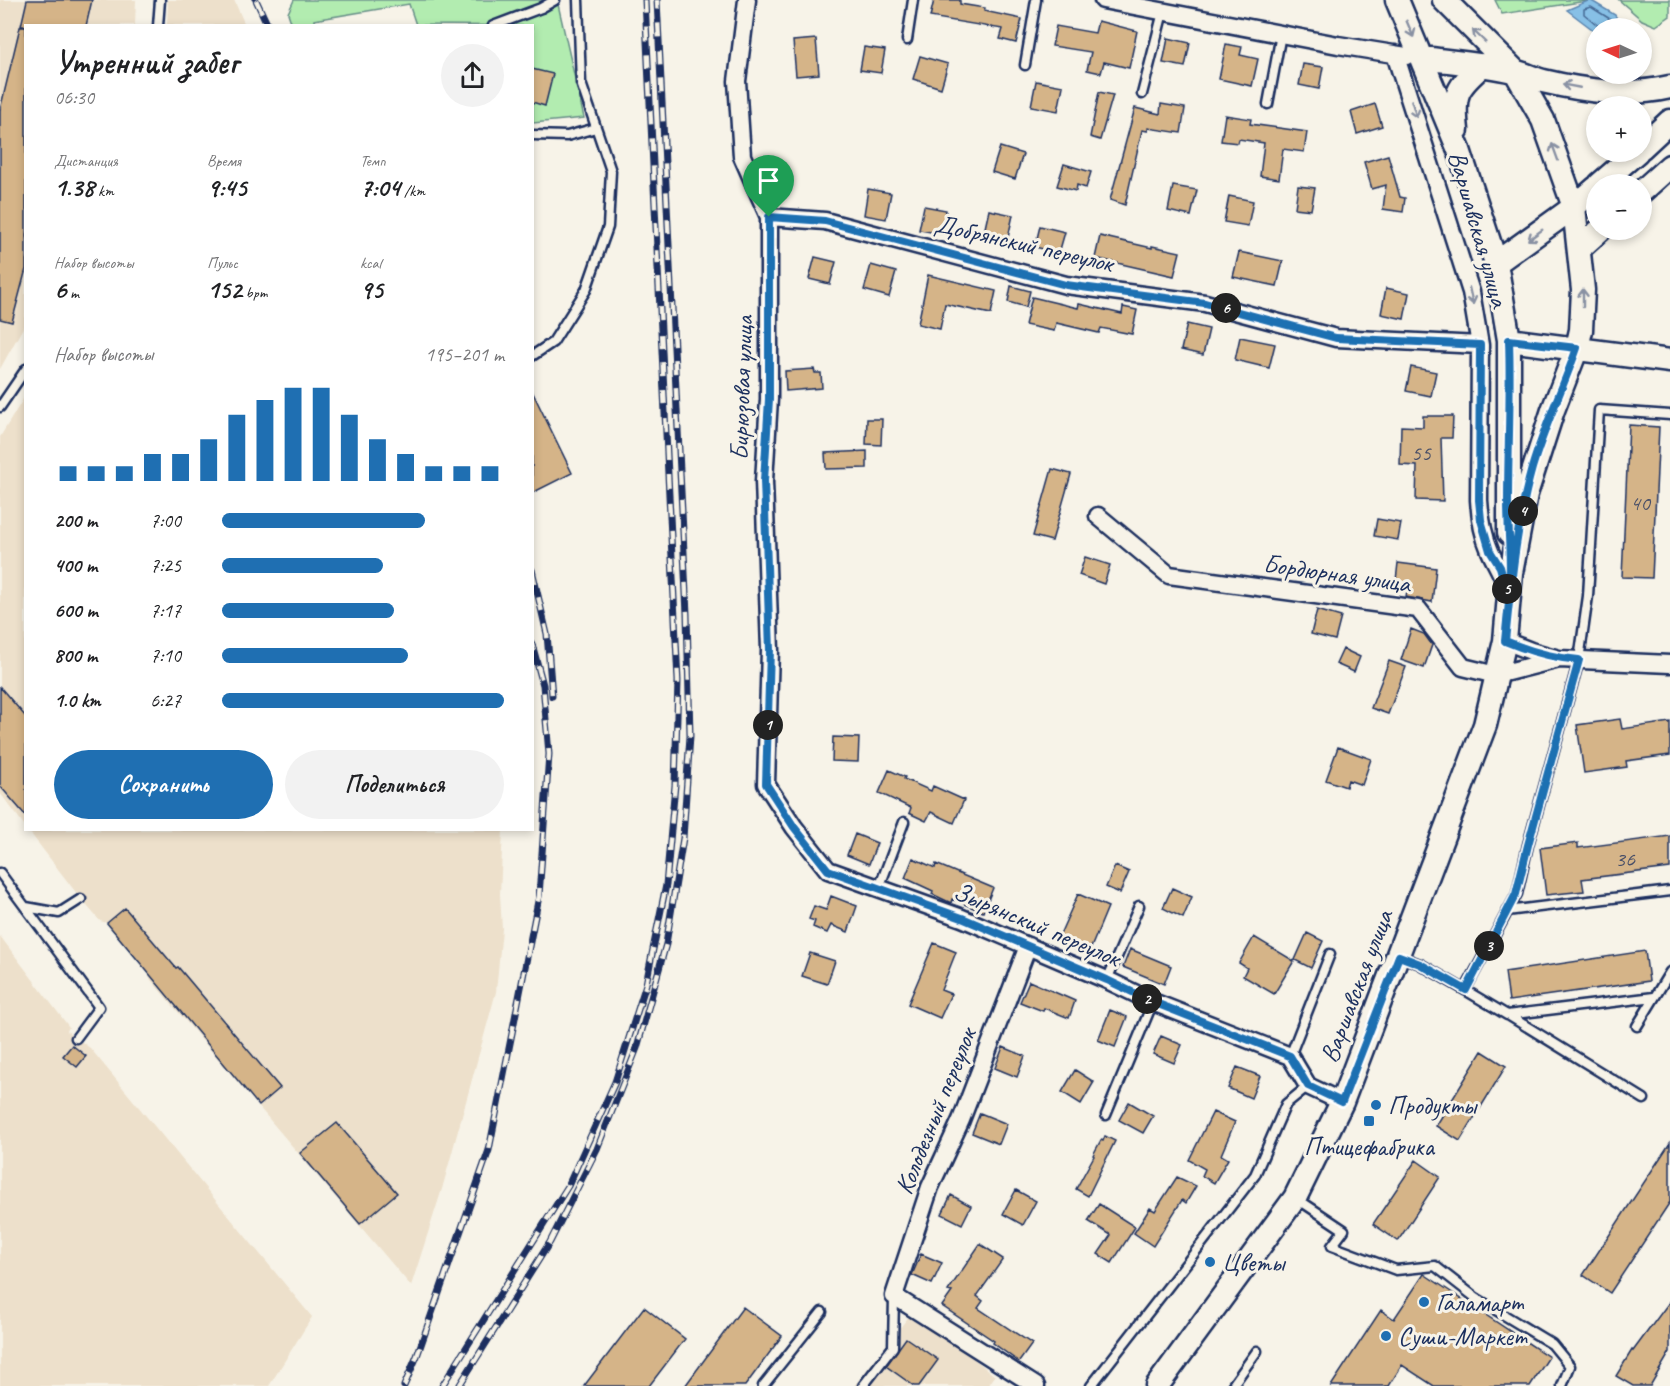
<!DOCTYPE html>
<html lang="ru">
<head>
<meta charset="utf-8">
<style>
	:root { --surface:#fff; --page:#f2f2f2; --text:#202124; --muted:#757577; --accent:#1f6fb2 }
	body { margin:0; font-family:Caveat,sans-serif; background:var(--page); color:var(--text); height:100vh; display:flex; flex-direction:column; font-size:22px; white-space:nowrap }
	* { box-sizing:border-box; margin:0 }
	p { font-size:20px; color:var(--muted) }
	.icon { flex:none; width:33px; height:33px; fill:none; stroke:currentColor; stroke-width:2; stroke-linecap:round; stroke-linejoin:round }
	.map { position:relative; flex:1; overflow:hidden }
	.panel { position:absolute; left:24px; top:24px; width:510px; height:807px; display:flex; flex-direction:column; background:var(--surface); border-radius:0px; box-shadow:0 3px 9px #0003 }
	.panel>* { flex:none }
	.needle { width:39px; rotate:274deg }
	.tools { position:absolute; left:1586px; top:18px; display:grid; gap:12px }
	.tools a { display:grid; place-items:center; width:66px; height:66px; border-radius:50%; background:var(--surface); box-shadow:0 3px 9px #0003; font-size:30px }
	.pin { position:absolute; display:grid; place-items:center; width:51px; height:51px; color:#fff; margin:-62px -26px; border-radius:50% 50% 50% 0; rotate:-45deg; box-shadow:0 0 6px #0007 }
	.pin .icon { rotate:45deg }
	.km { position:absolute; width:30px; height:30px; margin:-15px; border-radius:50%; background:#222; color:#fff; font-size:16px; line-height:30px; text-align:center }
	.round { display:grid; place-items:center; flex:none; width:63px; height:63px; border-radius:32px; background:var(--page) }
	.overview { display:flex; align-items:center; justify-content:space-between; height:102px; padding:0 30px }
	h1 { font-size:33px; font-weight:600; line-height:45px }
	.metrics { display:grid; grid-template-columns:repeat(3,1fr); gap:9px; height:102px; padding:6px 30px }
	.metrics div { display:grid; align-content:center }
	.metrics b { font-size:26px; font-weight:600 }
	.metrics small { font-size:16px; font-weight:400 }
	.metrics p { font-size:16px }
	.chart { height:168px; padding:12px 30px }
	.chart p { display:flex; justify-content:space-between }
	.chart svg { width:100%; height:108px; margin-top:6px; stroke:var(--accent); stroke-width:6 }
	.primary-button { display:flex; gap:12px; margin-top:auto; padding:12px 30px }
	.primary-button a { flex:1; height:69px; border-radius:36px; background:var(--accent); color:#fff; font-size:24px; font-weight:600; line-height:69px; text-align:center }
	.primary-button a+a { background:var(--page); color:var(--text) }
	ul { padding:0 30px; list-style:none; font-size:20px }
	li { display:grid; grid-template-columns:96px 72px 1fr; align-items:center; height:45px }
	li i { height:15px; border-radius:8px; background:var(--accent) }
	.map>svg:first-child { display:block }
	.built { fill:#ede0cb }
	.green { fill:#b2ecb0; stroke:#668e87; stroke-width:1.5 }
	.water { fill:#87c0e6; stroke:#5c86b0; stroke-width:1.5 }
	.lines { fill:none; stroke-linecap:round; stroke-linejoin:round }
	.shore { stroke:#466994; stroke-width:1.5 }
	.building { fill:#d5b488; stroke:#1b2f5e; stroke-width:1.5 }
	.lane-casing { stroke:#1b2f5e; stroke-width:13 }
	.street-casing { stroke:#1b2f5e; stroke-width:21 }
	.secondary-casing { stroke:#1b2f5e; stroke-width:27 }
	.lane { stroke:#f7f3e8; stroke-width:8 }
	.street { stroke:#f7f3e8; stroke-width:16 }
	.secondary { stroke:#f7f3e8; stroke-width:22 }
	.rail-casing { stroke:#1b2f5e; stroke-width:7 }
	.rail { stroke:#f7f3e8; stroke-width:4.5; stroke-dasharray:14; stroke-linecap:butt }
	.oneway { stroke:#8991a3 }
	.route-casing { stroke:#fff; stroke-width:12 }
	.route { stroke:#1f6fb2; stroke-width:8 }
	.poi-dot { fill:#1f6fb2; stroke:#f7f3e8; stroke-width:2 }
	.labels { text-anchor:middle; stroke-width:6; stroke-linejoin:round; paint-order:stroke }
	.number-label { font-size:22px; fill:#4a5068 }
	.street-label { font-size:26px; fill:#1b2f5e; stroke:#f7f3e8 }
	.poi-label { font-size:26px; fill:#1b2f5e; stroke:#f7f3e8; text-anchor:start }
</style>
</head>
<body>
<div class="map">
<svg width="1670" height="1386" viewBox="0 0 1670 1386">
	<rect width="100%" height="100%" fill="#f7f3e8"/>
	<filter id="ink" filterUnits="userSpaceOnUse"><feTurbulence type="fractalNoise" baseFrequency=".0167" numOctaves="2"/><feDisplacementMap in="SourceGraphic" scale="12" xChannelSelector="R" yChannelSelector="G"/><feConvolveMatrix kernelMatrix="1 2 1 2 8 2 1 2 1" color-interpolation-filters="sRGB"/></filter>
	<g filter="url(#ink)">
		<path class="built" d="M0,0H136L135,25L26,26L25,324L0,369Z
			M168,0H234L245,25H167Z
			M25,396V826L0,793V437Z
			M28,830H503L500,894L502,929L496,992L442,1189L411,1286L151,980L147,971L107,923L100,921L81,899Z
			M0,936L69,1027L67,1031L90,1048L312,1317L269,1386H0Z
			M914,1310L995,1376L988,1386H854Z"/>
		<path class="green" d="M294,0H557L584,118L533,123L532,26L416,25L409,4L314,20V25H292L288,13Z
			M1495,0H1593L1502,14Z
			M1619,0H1670V16L1656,26L1642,20Z"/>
		<path class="water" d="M1590,0L1615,15L1622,28H1596V32L1567,10Z"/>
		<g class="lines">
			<path class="shore" d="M1601,28L1584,14V9L1591,7L1610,19L1615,28"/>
		</g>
		<path class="building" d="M27,0H92L86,26H21Z
			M934,0H960V4L985,8L984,11L1022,19L1016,43L1000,39L1003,29L930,17Z
			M1098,21L1137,31L1129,68L1104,62L1101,73L1087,70L1091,52L1052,46L1056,26L1095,33Z
			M20,27H26V269L12,322L0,319V110Z
			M1168,38L1190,43L1185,67L1163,63Z
			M816,39L819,74L796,76L793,41Z
			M1226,44L1242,47L1240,55L1258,59L1252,86L1219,79Z
			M864,47L885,50L881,73L860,70Z
			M920,56L948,64L941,88L913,79Z
			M1303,64L1323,67L1319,89L1299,85Z
			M532,69L553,74L545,106L532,102Z
			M1036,81L1063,86L1058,111L1031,106Z
			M1099,92L1113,95L1100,140L1090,137Z
			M1161,104L1185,108L1181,133L1148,128V131L1142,130L1125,205L1110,200L1135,108L1160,114Z
			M1375,104L1382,126L1357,134L1351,112Z
			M1225,115L1251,119L1250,124L1307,132L1304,152L1283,149L1279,179L1260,176L1264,143L1239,139L1238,143L1221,141Z
			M1000,147L1023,154L1015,179L992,172Z
			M1388,155L1400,197L1405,198L1403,212L1383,209L1386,185L1372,189L1364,162Z
			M1064,164L1091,172L1086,188L1077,185L1076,191L1057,186Z
			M1173,186L1197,190L1191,216L1168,211Z
			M1298,186L1315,188L1311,210L1295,208Z
			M868,189L891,193L886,219L864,215Z
			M1229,196L1253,201L1248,226L1224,222Z
			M924,206L946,210L942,234L919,230Z
			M989,210L1013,215L1007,242L983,237Z
			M1040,226L1065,232L1059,253L1035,247Z
			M1100,236L1152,248V246L1180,252L1174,276L1095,258Z
			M1239,252L1283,261L1277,286L1233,277Z
			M815,257L836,262L830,284L809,279Z
			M871,265L896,272L889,297L864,290Z
			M928,275L996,291L991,314L945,304L940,329L918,324Z
			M1011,286L1030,291L1026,307L1008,302Z
			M1386,288L1409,293L1404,319L1381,314Z
			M1032,297L1078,308L1079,304L1122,314L1123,307L1137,310L1132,334L1101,328L1099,333L1056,323L1054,331L1025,325Z
			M1187,324L1209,329L1203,355L1181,350Z
			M1240,337L1275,344L1269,368L1235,360Z
			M1411,367L1436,372L1431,396L1406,391Z
			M814,369L815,373H821L822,388L786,391L785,371Z
			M532,391L572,473L532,493Z
			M1423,416H1453L1452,438H1441L1443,501L1416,500L1417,466L1400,465L1401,426L1423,427Z
			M867,419H882L881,445L866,444Z
			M1629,425L1659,427L1652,578L1622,577Z
			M867,451V468L826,469L825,453Z
			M1052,469L1071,474L1052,541L1033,536Z
			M1377,519L1401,523L1398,540L1374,536Z
			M1085,557L1110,565L1104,584L1079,575Z
			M1398,563L1436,568L1432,602L1406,597L1407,590L1395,589Z
			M1317,610L1341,617L1335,640L1311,634Z
			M1411,629L1424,634L1432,645L1424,668L1401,660Z
			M1343,649L1360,657L1354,672L1336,664Z
			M1389,661L1406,667L1388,714L1371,708Z
			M0,687L26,717V816L0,786Z
			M1620,719L1622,729L1670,722V755L1626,761L1627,767L1584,773L1577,725Z
			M833,737L859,738L858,762L832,761Z
			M1338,747L1371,759L1362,785L1348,780L1346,787L1326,780Z
			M889,770L905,777L904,779L931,791L933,786L964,800L954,823L931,812L926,821L909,813L911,808L879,793Z
			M855,834L877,843L869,864L847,855Z
			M1670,836V868L1582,879L1584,891L1546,895L1540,848L1578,843V848Z
			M913,858L935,868L936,864L993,888L983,912L952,899L951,903L949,902L932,894L933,891L905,878Z
			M1115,866L1129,872L1120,893L1106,887Z
			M1172,888L1192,897L1183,918L1163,908Z
			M1078,894L1108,907L1088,955L1057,941Z
			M831,896L857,906L848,932L831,925L827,933L813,927L815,921L809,919L814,906L826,910Z
			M125,908L176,968L178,967L280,1088L259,1106L107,923Z
			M1307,933L1323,941L1311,968L1295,960Z
			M1254,937L1294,961L1274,994L1243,976L1247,968L1239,963Z
			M934,943L956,952L941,990L951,994L940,1018L908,1004Z
			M1130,949L1171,966L1164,984L1123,967Z
			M1645,951L1649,981L1509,1001L1505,972Z
			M810,953L835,961L827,984L802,976Z
			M1029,981L1075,1001L1069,1018L1044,1008L1043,1011L1020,1002Z
			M1110,1010L1127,1017L1115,1047L1098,1040Z
			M1161,1036L1182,1045L1174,1063L1153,1054Z
			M72,1045L86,1056L77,1067L63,1056Z
			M1003,1047L1025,1056L1017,1077L995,1068Z
			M1482,1051L1506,1066L1460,1141L1436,1126Z
			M1237,1067L1260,1076L1251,1098L1228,1088Z
			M1075,1070L1094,1082L1081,1104L1062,1092Z
			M1129,1102L1153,1116L1143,1133L1119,1120Z
			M1213,1112L1235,1122L1221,1155L1228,1159L1214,1183L1202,1176L1205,1169L1189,1160Z
			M980,1113L1007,1124L999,1144L972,1133Z
			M337,1123L397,1193L360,1224L300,1153Z
			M1105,1136L1115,1141L1088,1196L1076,1189L1094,1156L1093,1155L1101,1140L1103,1141Z
			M1670,1143V1202L1610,1293L1583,1275Z
			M1416,1160L1440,1177L1398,1241L1373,1224Z
			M1177,1177L1196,1186L1186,1203L1182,1200L1153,1246L1134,1233L1150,1208L1155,1211Z
			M1016,1190L1036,1201L1023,1225L1003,1214Z
			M951,1195L971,1206L962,1224L942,1214Z
			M1099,1204L1135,1227L1112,1263L1098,1254L1111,1235L1088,1221Z
			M980,1244L1003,1259L977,1296L983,1301L978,1308L1032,1344L1019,1362L993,1343L994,1341L942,1306L952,1292L948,1291Z
			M921,1254L942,1263L932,1284L912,1275Z
			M1424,1274L1549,1357L1530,1386H1434L1402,1365L1389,1386H1331L1381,1310L1394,1319Z
			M1670,1301V1352L1650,1386H1633L1616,1376L1632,1350L1633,1351Z
			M644,1307L685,1339L649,1386H584Z
			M743,1307L782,1336L745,1386H685Z
			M906,1338L938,1360L919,1386H914L886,1366Z"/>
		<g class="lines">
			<defs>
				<path id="lane" d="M158,26L160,0
					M493,26L541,8L555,0
					M907,40L913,0
					M1025,65L1036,0
					M1142,94L1163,12
					M1268,104L1281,34
					M532,135L567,136L596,128
					M532,356L553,342L586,290L608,227L611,171L581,83L578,0
					M0,407L26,369
					M0,873L99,1007L76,1038
					M879,888L904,822
					M26,907L59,913L81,899
					M1507,911L1670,891
					M1399,956L1420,964L1465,990L1517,894L1528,845L1579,660L1588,596L1599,410L1670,415
					M1107,980L1139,906
					M1465,990L1507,1015L1654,997
					M1508,1015L1644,1099
					M1637,1026L1670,972
					M1290,1056L1330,954
					M1106,1115L1153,1002
					M1296,1198L1344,1230L1332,1246L1396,1270L1435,1266L1476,1298L1552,1344L1570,1366L1562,1386
					M763,1386L822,1312
					M863,1386L893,1347L894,1297
					M1091,1386L1255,1175L1286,1104L1308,1086
					M1232,1386L1257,1351"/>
				<path id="street" d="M747,0L737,81L742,156L769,217V399L764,481L770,650L766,784L794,827L828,870L962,918L1107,980L1153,1002L1290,1056L1308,1086L1342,1102
					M1103,0L1338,45L1406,56
					M1395,54L1471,292L1480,345L1479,500C1480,517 1483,535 1490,551C1496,565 1504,575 1507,590
					M769,217L825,221L1066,285L1205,303L1336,338L1480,345
					M1098,516L1169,575L1418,609L1463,667L1496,675L1559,659
					M1505,641L1531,651L1559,659L1670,664
					M1028,946L961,1120L930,1187L894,1296L1036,1386"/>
				<path id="secondary" d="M1397,0L1459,150L1496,263L1509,340V533
					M1422,58C1452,62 1483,64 1513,71C1523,73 1533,78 1543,81C1585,91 1627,97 1670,87
					M1457,130C1453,94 1456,88 1483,65
					M1641,148L1670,121
					M1600,184L1637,152
					M1641,192L1670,166
					M1580,248L1600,230
					M1496,263L1574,207L1596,188
					M1509,340L1670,361
					M1157,1386L1295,1198L1342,1102L1485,725L1505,641L1511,573L1526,494L1553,410L1577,348L1581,330L1583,290L1574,207L1543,120L1515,71L1444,0"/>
			</defs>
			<use href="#lane" class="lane-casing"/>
			<use href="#street" class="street-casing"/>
			<use href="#secondary" class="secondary-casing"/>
			<use href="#lane" class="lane"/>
			<use href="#street" class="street"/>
			<use href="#secondary" class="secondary"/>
			<defs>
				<path id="rail" d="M256,0L268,26
					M532,570L547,634L552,696
					M404,1386L417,1356L489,1150L539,896L549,754L543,685L532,644
					M442,1386L568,1186L615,1082L646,984L666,885L675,785L678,681L645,0
					M459,1386L550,1242L597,1149L637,1048L666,944L683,838L690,736L687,614L657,0"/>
			</defs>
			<use href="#rail" class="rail-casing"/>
			<use href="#rail" class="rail"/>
		</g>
		<defs><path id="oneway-shaft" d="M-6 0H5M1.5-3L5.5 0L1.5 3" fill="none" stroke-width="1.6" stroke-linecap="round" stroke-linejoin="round" transform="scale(1.5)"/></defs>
		<g class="oneway">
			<use href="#oneway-shaft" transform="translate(1410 29) rotate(67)"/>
			<use href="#oneway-shaft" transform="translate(1479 36) rotate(-136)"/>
			<use href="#oneway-shaft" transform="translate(1571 86) rotate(-169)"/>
			<use href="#oneway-shaft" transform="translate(1414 109) rotate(73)"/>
			<use href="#oneway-shaft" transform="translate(1555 152) rotate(-110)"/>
			<use href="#oneway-shaft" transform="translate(1535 235) rotate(144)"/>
			<use href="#oneway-shaft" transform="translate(1471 296) rotate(77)"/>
			<use href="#oneway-shaft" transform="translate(1583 298) rotate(-90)"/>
		</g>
	</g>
	<g class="lines" filter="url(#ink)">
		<defs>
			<path id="route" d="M769,217V399L764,481L770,650L766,784L794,827L828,870L962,918L1107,980L1153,1002L1290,1056L1308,1086L1342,1102L1399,956L1420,964L1466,990L1516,894L1528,845L1579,660C1552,658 1529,651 1505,641C1511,583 1516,525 1532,468C1544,427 1563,388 1577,348L1509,340C1511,394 1508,448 1508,502C1508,535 1512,566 1509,599L1500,567L1490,551L1481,520L1479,500L1480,345L1336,338L1205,303L1066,285L825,221L769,217"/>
		</defs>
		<use href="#route" class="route-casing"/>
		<use href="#route" class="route"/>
	</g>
	<g class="poi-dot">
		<circle cx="1376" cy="1105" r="6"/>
		<rect x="1363" y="1115" width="12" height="12" rx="3"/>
		<circle cx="1210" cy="1262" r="6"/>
		<circle cx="1424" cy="1302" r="6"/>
		<circle cx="1386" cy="1336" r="6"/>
	</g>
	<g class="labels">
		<g class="number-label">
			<text x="1421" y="460">55</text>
			<text x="1640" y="510">40</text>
			<text x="1625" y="866">36</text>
		</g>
		<g class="street-label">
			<text transform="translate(1479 229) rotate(74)" y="9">Варшавская улица</text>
			<text transform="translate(1024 243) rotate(13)" y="9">Добрянский переулок</text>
			<text transform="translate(741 388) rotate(-88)" y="9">Бирюзовая улица</text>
			<text transform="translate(1337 573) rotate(8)" y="9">Бордюрная улица</text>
			<text transform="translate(1037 924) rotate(23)" y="9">Зырянский переулок</text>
			<text transform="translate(1356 986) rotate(-69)" y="9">Варшавская улица</text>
			<text transform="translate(935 1111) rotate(-68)" y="9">Колодезный переулок</text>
		</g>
		<g class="poi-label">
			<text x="1388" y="1114">Продукты</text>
			<text x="1369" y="1155" text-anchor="middle">Птицефабрика</text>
			<text x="1222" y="1271">Цветы</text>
			<text x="1436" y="1311">Галамарт</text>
			<text x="1398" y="1345">Суши-Маркет</text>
		</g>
	</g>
</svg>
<div class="tools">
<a><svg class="needle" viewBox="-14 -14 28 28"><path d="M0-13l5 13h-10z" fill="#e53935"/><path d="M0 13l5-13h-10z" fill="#757577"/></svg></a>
<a>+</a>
<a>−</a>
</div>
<div class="pin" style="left:769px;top:217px;background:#1e9e55"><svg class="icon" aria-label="arrive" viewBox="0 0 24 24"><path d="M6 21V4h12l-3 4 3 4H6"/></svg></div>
<b class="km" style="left:768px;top:725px">1</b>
<b class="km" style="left:1147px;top:999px">2</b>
<b class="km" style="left:1489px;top:946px">3</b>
<b class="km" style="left:1523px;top:511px">4</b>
<b class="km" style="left:1507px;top:589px">5</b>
<b class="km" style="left:1226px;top:308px">6</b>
<section class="panel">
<div class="overview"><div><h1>Утренний забег</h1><p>06:30</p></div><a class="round"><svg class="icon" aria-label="share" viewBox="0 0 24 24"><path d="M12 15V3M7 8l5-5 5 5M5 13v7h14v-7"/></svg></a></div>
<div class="metrics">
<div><p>Дистанция</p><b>1.38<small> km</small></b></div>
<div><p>Время</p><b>9:45</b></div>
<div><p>Темп</p><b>7:04<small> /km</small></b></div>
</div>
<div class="metrics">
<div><p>Набор высоты</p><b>6<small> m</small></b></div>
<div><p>Пульс</p><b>152<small> bpm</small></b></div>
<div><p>kcal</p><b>95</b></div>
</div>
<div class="chart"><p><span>Набор высоты</span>195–201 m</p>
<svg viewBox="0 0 160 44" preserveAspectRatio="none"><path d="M5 44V38M15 44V38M25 44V38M35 44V33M45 44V33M55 44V27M65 44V17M75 44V11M85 44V6M95 44V6M105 44V17M115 44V27M125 44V33M135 44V38M145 44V38M155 44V38"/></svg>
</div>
<ul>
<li><b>200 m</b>7:00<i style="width:72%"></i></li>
<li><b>400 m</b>7:25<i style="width:57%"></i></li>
<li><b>600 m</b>7:17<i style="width:61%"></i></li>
<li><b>800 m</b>7:10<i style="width:66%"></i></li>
<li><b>1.0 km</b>6:27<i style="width:100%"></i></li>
</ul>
<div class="primary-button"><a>Сохранить</a><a>Поделиться</a></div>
</section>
</div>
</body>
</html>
